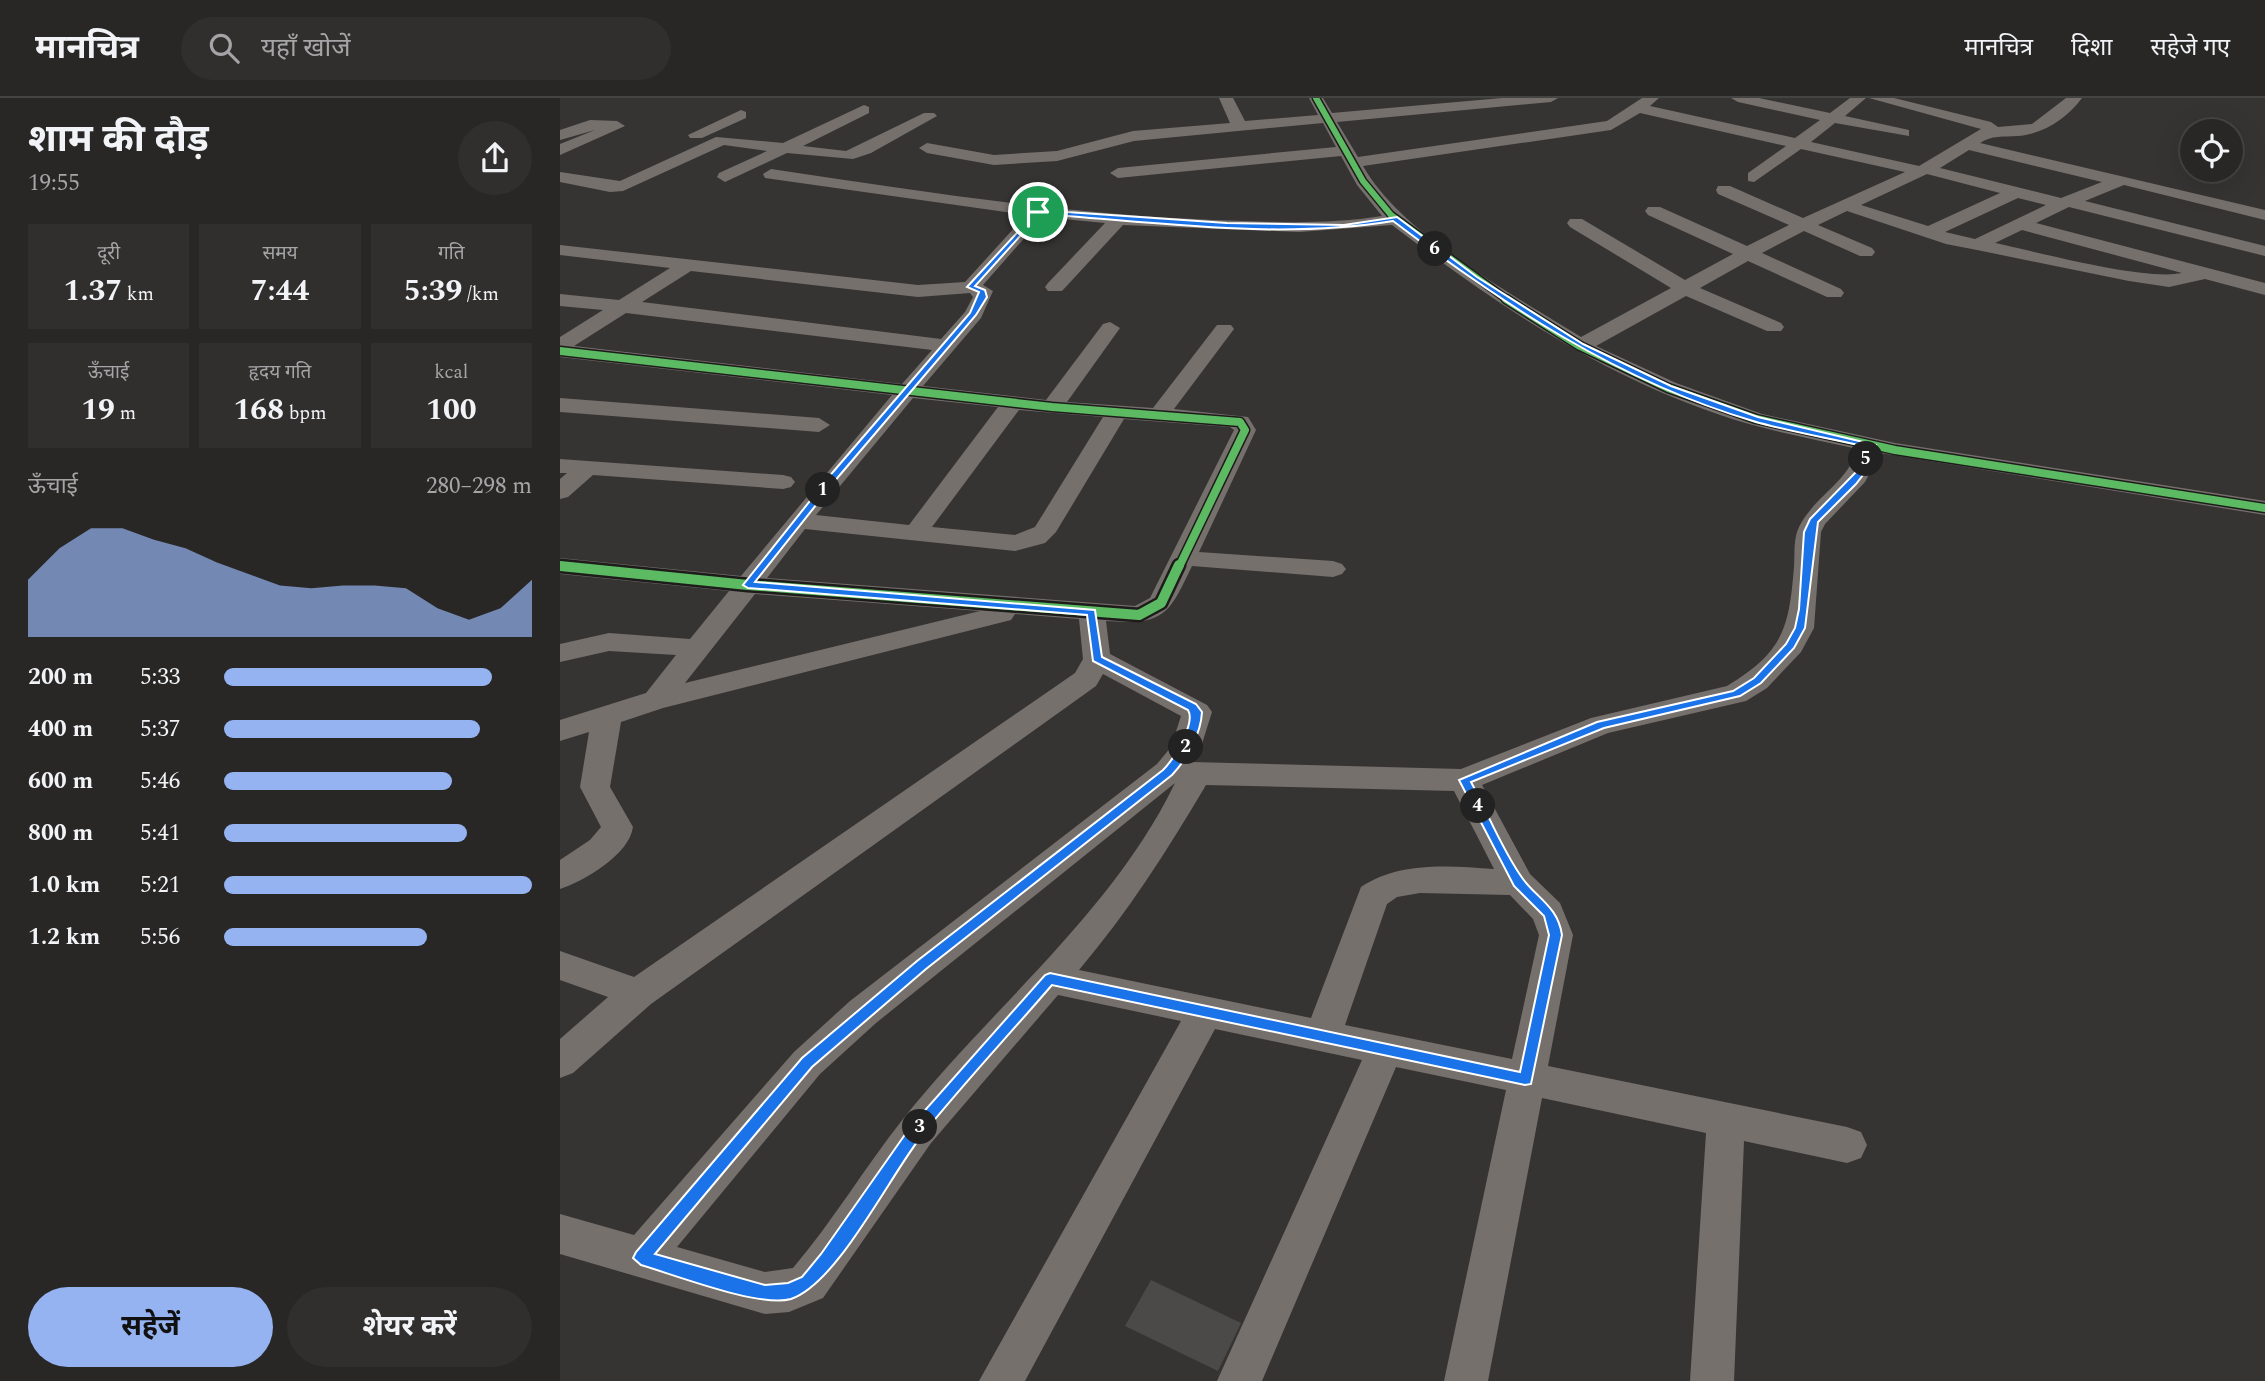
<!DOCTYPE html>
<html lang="hi">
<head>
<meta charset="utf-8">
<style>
	:root { --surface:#282726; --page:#302f2e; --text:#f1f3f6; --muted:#a5a5a7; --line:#444443; --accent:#95b2f1 }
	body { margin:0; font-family:Spectral,"Noto Sans Devanagari",serif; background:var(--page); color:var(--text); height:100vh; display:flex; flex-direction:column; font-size:26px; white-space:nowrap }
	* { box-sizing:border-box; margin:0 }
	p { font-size:23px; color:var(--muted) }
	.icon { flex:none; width:38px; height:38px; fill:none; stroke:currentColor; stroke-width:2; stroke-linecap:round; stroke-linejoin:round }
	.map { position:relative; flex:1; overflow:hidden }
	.sheet { display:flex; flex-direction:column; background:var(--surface); width:560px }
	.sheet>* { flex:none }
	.tools { position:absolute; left:1620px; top:21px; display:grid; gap:14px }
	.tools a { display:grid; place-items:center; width:63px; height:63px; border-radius:50%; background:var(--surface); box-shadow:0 7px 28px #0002,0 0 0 2px var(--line); font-size:35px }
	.pin { position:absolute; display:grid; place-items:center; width:60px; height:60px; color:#fff; margin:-30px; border:4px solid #fff; border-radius:50%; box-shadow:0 2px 7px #0007 }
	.km { position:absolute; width:35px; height:35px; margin:-18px; border-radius:50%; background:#222; color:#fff; font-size:19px; line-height:35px; text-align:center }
	.round { display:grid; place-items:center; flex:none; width:74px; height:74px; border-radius:37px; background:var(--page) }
	.headline { display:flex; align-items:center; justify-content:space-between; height:119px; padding:0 28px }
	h1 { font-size:38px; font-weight:700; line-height:52px }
	.metrics { display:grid; grid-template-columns:repeat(3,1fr); gap:10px; height:119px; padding:7px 28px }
	.metrics div { display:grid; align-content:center; border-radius:0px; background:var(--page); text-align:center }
	.metrics b { font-size:30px; font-weight:700 }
	.metrics small { font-size:19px; font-weight:400 }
	.metrics p { font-size:19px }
	.chart { height:196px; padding:14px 28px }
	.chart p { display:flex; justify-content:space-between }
	.chart svg { width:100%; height:126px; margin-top:7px; fill:var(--accent); opacity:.7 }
	.button { display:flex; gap:14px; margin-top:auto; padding:14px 28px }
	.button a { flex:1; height:80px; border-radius:42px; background:var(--accent); color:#111; font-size:28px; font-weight:700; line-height:80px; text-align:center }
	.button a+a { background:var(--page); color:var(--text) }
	ul { padding:0 28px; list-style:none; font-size:23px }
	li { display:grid; grid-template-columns:112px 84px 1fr; align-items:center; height:52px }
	li i { height:18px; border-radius:9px; background:var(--accent) }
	header { display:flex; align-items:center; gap:42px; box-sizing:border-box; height:98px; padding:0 35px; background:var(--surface); border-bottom:2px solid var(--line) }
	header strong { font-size:33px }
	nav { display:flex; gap:38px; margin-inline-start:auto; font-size:24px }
	.search { width:490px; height:63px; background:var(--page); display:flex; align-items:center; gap:18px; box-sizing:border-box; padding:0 24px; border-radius:38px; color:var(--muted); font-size:26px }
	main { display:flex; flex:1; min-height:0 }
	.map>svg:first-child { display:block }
	.building { fill:#4b4a49 }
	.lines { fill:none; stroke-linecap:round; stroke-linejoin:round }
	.street { fill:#76706c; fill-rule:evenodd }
	.cycleway-far2-casing { stroke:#1d1c1b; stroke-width:9 }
	.cycleway-far1-casing { stroke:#1d1c1b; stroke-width:11 }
	.cycleway-casing { stroke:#1d1c1b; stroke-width:15 }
	.cycleway-far2 { stroke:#5cba63; stroke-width:6 }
	.cycleway-far1 { stroke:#5cba63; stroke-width:8 }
	.cycleway { stroke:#5cba63; stroke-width:10 }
	.route { fill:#1a73e8; stroke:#fff; stroke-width:2; fill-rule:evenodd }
</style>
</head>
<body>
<header>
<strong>मानचित्र</strong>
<div class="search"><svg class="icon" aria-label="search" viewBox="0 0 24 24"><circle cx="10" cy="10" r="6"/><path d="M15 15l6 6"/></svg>यहाँ खोजें</div>
<nav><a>मानचित्र</a><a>दिशा</a><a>सहेजे गए</a></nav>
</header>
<main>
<section class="sheet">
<div class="headline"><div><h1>शाम की दौड़</h1><p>19:55</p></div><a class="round"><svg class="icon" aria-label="share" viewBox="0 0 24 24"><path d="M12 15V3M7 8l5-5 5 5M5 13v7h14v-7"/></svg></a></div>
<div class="metrics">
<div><p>दूरी</p><b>1.37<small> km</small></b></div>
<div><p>समय</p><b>7:44</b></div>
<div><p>गति</p><b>5:39<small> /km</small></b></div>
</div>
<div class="metrics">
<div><p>ऊँचाई</p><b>19<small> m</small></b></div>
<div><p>हृदय गति</p><b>168<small> bpm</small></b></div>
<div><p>kcal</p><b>100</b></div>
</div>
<div class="chart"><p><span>ऊँचाई</span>280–298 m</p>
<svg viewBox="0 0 160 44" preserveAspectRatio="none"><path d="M0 44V24L10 13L20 6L30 6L40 10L50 13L60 18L70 22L80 26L90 27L100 26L110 26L120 27L130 34L140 38L150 34L160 24V44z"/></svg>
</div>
<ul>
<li><b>200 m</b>5:33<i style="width:87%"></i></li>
<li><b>400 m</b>5:37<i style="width:83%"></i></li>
<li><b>600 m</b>5:46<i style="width:74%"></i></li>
<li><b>800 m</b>5:41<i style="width:79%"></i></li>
<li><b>1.0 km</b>5:21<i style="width:100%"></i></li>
<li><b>1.2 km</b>5:56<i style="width:66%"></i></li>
</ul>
<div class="button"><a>सहेजें</a><a>शेयर करें</a></div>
</section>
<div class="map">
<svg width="1705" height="1283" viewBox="0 0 1705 1283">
	<rect width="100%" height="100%" fill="#363433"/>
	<path class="building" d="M591,1182L681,1225L658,1273L565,1228Z"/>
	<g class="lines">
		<path class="street" d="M659,0H673L685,23L758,17L749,0H763L772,15L942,0H998L991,4L777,24L798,59L1047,23L1082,0H1099L1090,8L1235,40L1260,22L1178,4L1171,0H1199L1270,15L1290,0H1306L1285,18L1349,32V38L1275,25L1251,44L1359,68L1421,31L1309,0H1334L1431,24L1438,29L1472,26L1506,0H1522C1506,21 1484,36 1457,38C1443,39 1432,37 1420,45L1705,112V122L1564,87L1525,103L1705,148V158L1509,109L1476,125L1705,185V197L1645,181L1609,189L1569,183L1417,152L1386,146L1287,113L1258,127L1312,150L1315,154L1312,158H1300L1244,133L1202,155L1281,191L1284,195L1281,199H1267L1188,163L1140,190L1221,225L1224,229L1221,233H1207L1126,198L1036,248L1116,285L1202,316L1335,345L1705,403V417L1320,355L1305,384L1265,426L1261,434L1254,530L1241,554L1207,590L1186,603L1048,635L922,687L970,776L1000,805L1013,837L988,968L1287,1029L1301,1034L1307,1047L1301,1060L1287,1065L1184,1043L1174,1283H1130L1146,1035L982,1000L928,1283H884L946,992L836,969L702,1283H657L802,962L655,931L465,1283H419L621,923L498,897L371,1045L263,1200L229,1214L205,1216L0,1156V1116L74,1137L234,954L290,903L597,666L611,649L621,618L543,576L536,588L91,906L13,975L0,980V941L48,899L0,882V853L74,879L515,575L523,561L519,521L455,516L451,522L103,610L61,624L50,689L73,729C69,757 24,783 0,791V762L30,742L41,729L20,689L29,634L0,643V622L86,595L116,557L49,553L0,564V546L49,535L130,541L169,493L0,476V460L181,478L332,297L0,259V239L43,212L0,208V196L59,202L110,170L0,157V147L358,187L405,184L466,117L205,80L203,76L211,71C358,93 505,116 653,122C709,124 767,127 822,118L797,87L781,58L558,80L550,75L558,70L776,49L763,25L574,43L497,63L434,67L367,55L359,50L367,45L434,57L497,53L573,33L670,25ZM1080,15L1226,48L1188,75V83L1194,84L1241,51L1345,74L1243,120L1170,88H1158L1156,92L1158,96L1229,127L1187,148L1100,109H1088L1085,113L1088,117L1173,156L1125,182L1022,121H1010L1007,125L1010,129L1111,190L1021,239C954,197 842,137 803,68L1051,32ZM1409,52L1542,84L1501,100L1380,70ZM1367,76L1440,95L1368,128L1301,107ZM1458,100L1486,107L1415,141L1385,134ZM483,119L545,125L488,185L485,189L488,193H502L563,127L739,134L832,127C942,211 1055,287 1189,326C1225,336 1262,343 1298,351C1286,386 1257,396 1240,427C1233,439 1235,455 1234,469C1229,531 1223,554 1167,588L1031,620L901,671L632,664L640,652L652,614L647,607L550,556L546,523C604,527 608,518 632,468L773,479L782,476L786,471L782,466L773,463L639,454L696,332L688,319L614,311L674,231L671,227H657L593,310L507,304L560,230L550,224L543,226L486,302L363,288L421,220L433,193L423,187ZM1462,132L1622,175C1584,183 1478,154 1435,145ZM131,173L358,199L410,195L413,199L405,214L381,241L82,204ZM66,215L372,252L342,286L14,248ZM353,300L438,309L349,427L256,417ZM459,312L543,319L475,429L455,437L372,429ZM564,321L670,329L674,332L590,500L575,508L207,480L245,431L455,453L485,445L496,434ZM195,496L420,513L125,585ZM615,685C552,815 432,909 343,1021C305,1069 273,1123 233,1170L205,1174L117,1149L260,976L316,925ZM646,687L894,693L934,771C890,768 840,763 801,789L751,920L519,872C568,814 607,753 646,687ZM860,795L950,797L973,821L979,837L952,961L785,927L827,806L837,799Z
			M304,7L309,9V15L243,48L286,53L364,15H374L377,18L311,55L293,61L227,55L165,84L157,79L159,75L207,53L164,47L63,93L50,94L0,84V74L60,83L156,39L223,45Z
			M181,12L186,14V20L142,40H130L128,37Z
			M30,22L57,23L65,28L0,57V46L35,32L0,42V32Z
			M0,300L259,320L270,327L259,334L0,314Z
			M0,361L223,377L231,379L235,384L231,389L223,391L33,377L8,399L0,401V381L7,375H0Z"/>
		<defs>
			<path id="cycleway-far2" d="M756,0L803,83L831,117L949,203"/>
			<path id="cycleway-far1" d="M946,201L1020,248L1108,290L1196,321L1335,352L1705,410
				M0,253L492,309L680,324L685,332L619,469
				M0,468L7,469"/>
			<path id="cycleway" d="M0,468L188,487L579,517L601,505L619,467"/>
		</defs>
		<use href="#cycleway-far2" class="cycleway-far2-casing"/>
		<use href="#cycleway-far1" class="cycleway-far1-casing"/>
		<use href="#cycleway" class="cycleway-casing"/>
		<use href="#cycleway-far2" class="cycleway-far2"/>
		<use href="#cycleway-far1" class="cycleway-far1"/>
		<use href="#cycleway" class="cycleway"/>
	</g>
	<path class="route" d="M478,112L667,125L784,127L837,119L917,179L1023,246L1111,288L1198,319L1316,347L1306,373L1296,386L1258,424L1245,530L1234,550L1201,585L1180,598L1044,630L911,684C928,715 942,752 963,781C978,801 998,809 1002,837L971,986L965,987L492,887C449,937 404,985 363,1036C330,1077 278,1185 231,1201C200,1210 115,1177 81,1167L73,1160L76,1154L242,960L357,863L603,672C614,661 636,625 628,612L533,563L527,517L188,490L183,487L273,374L410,215L419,194L407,189ZM480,116C596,124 717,142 833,123C944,207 1058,283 1193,323C1230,334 1269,340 1307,349L1297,373L1250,421L1244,434L1239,511L1235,530L1226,546L1194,580L1173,593L1037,624L899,682L954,788L984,818L989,837L960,974L490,875L485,877L351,1028L261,1156L242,1179L228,1185L205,1187L95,1156L252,969L366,871L612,677C627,661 641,636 642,614L636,606L542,559L535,512L195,484L279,378L416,217L427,199L425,192L415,188Z"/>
</svg>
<div class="tools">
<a><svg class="icon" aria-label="locate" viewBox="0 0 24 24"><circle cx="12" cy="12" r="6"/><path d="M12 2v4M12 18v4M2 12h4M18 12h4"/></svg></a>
</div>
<div class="pin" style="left:478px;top:114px;background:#1e9e55"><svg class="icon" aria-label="arrive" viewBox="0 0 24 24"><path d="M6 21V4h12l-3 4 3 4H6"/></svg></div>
<b class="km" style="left:263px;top:392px">1</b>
<b class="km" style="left:626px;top:649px">2</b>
<b class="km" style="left:360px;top:1029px">3</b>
<b class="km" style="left:918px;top:708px">4</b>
<b class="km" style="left:1306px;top:361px">5</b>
<b class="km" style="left:875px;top:151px">6</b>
</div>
</main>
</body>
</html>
